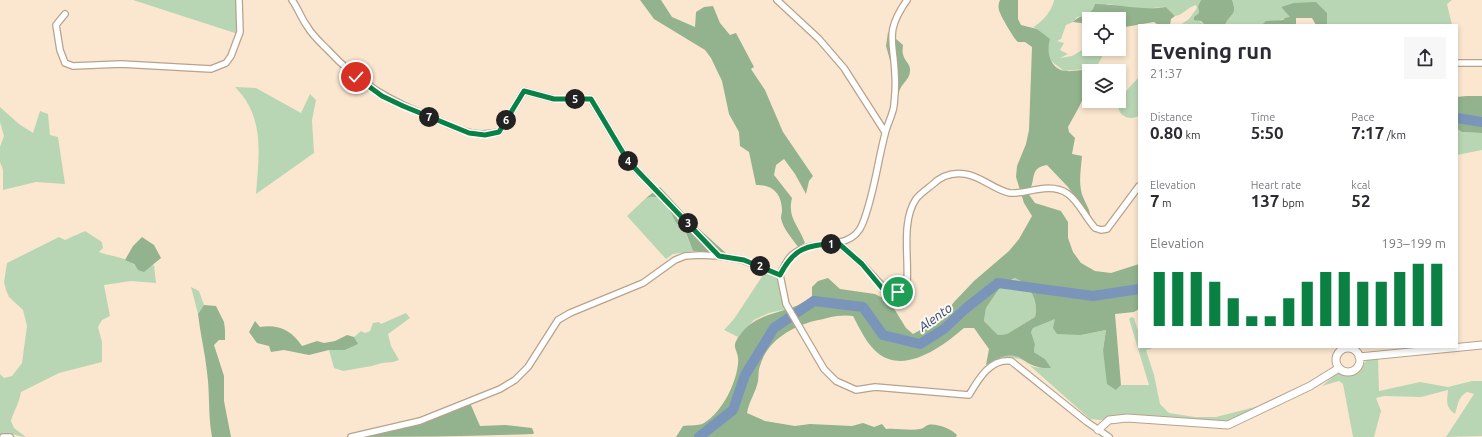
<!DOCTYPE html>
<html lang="en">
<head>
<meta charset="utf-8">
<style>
	:root { --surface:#fff; --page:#f7f7f7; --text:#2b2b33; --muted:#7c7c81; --accent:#0b8043 }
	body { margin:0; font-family:Ubuntu,sans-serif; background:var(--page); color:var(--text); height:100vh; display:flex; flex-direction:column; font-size:15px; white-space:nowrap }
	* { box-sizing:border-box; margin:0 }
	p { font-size:13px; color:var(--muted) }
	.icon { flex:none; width:22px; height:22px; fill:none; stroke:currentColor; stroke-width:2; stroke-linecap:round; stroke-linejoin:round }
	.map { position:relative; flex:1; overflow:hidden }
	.details { position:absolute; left:1138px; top:24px; width:320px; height:324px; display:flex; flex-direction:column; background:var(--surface); border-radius:0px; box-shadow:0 2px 6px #0003 }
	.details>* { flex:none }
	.fabs { position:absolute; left:1082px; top:12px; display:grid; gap:8px }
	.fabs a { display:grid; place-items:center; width:44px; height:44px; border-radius:0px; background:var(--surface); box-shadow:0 2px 6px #0003; font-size:20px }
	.pin { position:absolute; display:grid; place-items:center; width:34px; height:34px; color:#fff; margin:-17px; border:2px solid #fff; border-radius:50%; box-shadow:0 1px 4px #0007 }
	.km { position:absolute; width:20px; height:20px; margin:-10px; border-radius:50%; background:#222; color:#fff; font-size:11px; line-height:20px; text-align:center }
	.round { display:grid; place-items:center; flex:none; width:42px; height:42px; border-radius:0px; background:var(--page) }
	.headline { display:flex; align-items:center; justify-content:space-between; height:68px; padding:0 12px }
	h1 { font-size:22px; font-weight:700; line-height:30px }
	.metrics { display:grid; grid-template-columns:repeat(3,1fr); gap:6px; height:68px; padding:4px 12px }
	.metrics div { display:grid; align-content:center }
	.metrics b { font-size:17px; font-weight:700 }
	.metrics small { font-size:11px; font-weight:400 }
	.metrics p { font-size:11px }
	.chart { height:112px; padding:8px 12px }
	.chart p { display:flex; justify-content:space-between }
	.chart svg { width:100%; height:72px; margin-top:4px; stroke:var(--accent); stroke-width:6 }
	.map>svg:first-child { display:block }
	.green { fill:#b9d6b4 }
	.forest { fill:#92b38e; fill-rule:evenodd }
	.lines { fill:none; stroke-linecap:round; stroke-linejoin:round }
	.river { stroke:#7b94ba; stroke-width:10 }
	.minor-casing { stroke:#b6a38e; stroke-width:8 }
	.tertiary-casing { stroke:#b6a38e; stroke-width:9 }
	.minor { stroke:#fff; stroke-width:5.5 }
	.tertiary { stroke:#fff; stroke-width:7 }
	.route-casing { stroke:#fff; stroke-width:8 }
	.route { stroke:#0b8043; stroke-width:5 }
	.labels { text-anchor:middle; stroke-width:4; stroke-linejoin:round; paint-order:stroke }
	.water-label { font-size:13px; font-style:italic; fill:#244578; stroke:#fff7ed }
</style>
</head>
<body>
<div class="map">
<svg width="1482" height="437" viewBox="0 0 1482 437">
	<rect width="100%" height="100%" fill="#fbe7d0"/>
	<path class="green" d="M133,0H238V34Z
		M1054,0H1201L1198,6L1199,13L1194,17L1205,25H1180L1189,19L1197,8L1196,5C1186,8 1184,15 1175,16L1166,7L1140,9L1108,4L1094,9L1090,14L1077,17L1073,22L1066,25L1061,39L1057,41L1064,43L1060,50L1068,54L1060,58L1072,56L1089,46V49H1103L1102,57L1094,71L1086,69L1064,71L1051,61C1047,49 1047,32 1033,27C1042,23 1053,9 1054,0Z
		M1232,0H1452L1447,4L1452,25H1327V13L1293,3L1281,7L1291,17C1282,21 1268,20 1262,25H1225C1230,13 1238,16 1232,0Z
		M1139,77V116C1135,118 1128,119 1124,116C1108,106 1132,85 1139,77Z
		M235,87L256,88L301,113L310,94L316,100L312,120L314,153L256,194C259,154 265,117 235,87Z
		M0,107L19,124L33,133L40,111L48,114L50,135L58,137L65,184L36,182L3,190V170L0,162V147L4,136L0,122Z
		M1457,129L1462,132L1482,133V150L1457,155Z
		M651,196C669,199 670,215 680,227H685L688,229L686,234L693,251L673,254L666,259L627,216L646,198Z
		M85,231L102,242L103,248L99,252C112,257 131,257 138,270L154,265L156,283L131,281L104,285L110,316L102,320L98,327L102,342V362L59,373L21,392C19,404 14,410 11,421L14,428L26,437C15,437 11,430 0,436V374L4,378L12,376L22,363L27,326L23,310L9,297L6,290L4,282L7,263L59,237L65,240Z
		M765,272L777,277L781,298L787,309L769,313L754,320L738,337L724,330L734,319Z
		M1015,278C1030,285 1039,300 1035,317L1007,334L998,335L984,321L986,308L999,289L1006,282Z
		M191,287L199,291L204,305L198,314Z
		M406,313L410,318L388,334L391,346L399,360L393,362L382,363L372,366L343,371L334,368L329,350H345L357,344L354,337L361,331L365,333L370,331L373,323L379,322L381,324Z
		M1131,317L1134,318L1139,334V347H1157L1146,350L1154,375L1160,404L1169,413L1195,417H1216L1259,406L1225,422L1114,418L1100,420L1090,419L1028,364L1020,359L1001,356C1023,352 1019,362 1034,367C1039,368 1045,367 1050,368L1045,359L1034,352L1035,344L1031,332L1033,328L1056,318L1081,335L1106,330L1103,350L1116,390L1121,385H1149L1129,319Z
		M1378,358L1379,391L1420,382L1448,387L1472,381H1482V436L1446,437L1474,394L1467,392C1458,397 1458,405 1455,414C1445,407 1447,401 1448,390L1421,397L1384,396L1376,398L1381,411L1374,437H1353L1343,384L1339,381L1322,386L1336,374L1356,373L1368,359Z"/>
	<path class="forest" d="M640,0H661L672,17L695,27L696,12L704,7L713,6L720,23L730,35L736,33L754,67L751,69L765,90L783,132L813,176L809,181L806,194L795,174L784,159L776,165L774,175L792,198C787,218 799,226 805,243L798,247C792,238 783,229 781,218C781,215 782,213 782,211C782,194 773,184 756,185L749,152L740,146L739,132L729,114L722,81L711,58L705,50L654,19Z
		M1000,0H1018V19L1021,25L1037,29L1050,39C1046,51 1050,70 1066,71C1076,72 1084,68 1094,71H1089C1089,92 1078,109 1068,127L1069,132L1075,138L1072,154L1082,156C1081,167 1079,180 1081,190C1082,199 1091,209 1090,217L1068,187L1047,165C1027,168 1038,183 1027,192L1035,203L1061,211L1068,222V238L1073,252L1081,263L1095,271L1111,273L1139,264V309L1134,312L1115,314L1121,385L1116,390L1107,384L1103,350L1106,330L1081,335L1057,334L1053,328L1055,319L1033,328L1031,332L1035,344L1034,352L1045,359L1051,368C1017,370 1025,341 986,365L989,349L974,328H964C943,346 906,374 879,354C867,345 860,329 853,316C838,314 829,318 814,321C791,327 767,341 760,366C758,371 759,375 758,381C756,392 749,401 747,413L765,421L795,426L810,424L852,426L863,423L874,427L882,424L886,429C897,428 910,431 920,429C923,429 925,426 928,425C937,423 951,429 957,435L956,437H676L683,426C689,425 700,426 704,423C722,412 736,384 738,364C740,347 727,350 743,331C762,309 791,315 812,296V287L818,281L828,278L840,289L875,294L890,302L906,328L913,334L942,318L954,302L974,281L1009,251L1019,239L1032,216L1024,203L1016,177L1017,166L1026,144L1029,130L1032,47L1025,42H1018C1014,39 1002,18 1000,13C998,8 998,4 1000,0ZM1015,278C1030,285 1039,300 1035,317L1007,334L998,335L984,321L986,308L999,289L1006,282Z
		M1201,0H1232C1238,16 1230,13 1225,25H1205L1201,21L1194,20V17L1199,13L1198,6Z
		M1316,2L1327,13V25H1316L1312,18H1296V25H1262L1266,21L1283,20L1285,18L1290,17L1281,7L1293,3Z
		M1095,4C1120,4 1141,11 1166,7L1175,16L1171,19L1170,25H1158L1154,22L1119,28V19H1089V24L1073,22C1081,13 1092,17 1095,4Z
		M888,32L903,45C903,47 902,52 903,54C904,61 911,64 910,71C910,80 900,84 899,93L896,92V88L892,85L893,71L886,46Z
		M1466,96H1482V133L1462,132L1457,129V97Z
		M660,187L697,227L727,254L693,251L686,233L687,229L677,224C670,213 665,191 646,198Z
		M142,237L154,245L161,258L144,272L138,270L134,264L125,260L133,246Z
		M204,305L216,306L224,322L225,330V340H219L214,345L224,376V401L231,437H212C208,415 210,394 207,372C205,352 200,333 198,314Z
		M255,321L260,327C279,324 292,331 302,346L317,341L324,343L335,341L347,335L354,337L358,344L345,350H329L309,355L284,350L271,352L269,346L257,343L249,332Z
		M470,403L480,426L505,425L532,428L534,433L533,434C475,436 417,437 358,437Z"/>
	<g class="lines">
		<path class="river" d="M1457,118L1482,122
			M699,437L733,410L745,375L774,328L814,301L863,307L883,335L920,344L944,329L965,309L998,283L1093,296L1139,289"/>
		<defs>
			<path id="minor" d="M292,0C298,8 301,18 307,26C312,35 320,42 327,49C359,84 392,102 435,119C459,129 473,138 499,132L524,91L554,99H591L628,161L719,256
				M777,0L819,39L844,68L885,132
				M907,0C884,33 894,40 895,75C896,85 895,95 894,105C893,115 887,124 885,134C877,164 874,196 862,225C850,253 812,237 792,255C787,260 783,268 780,275L786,304L824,369L836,381L856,390L875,387L969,395C978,380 990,358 1011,361L1087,422L1109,437
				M65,14L56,25L60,50L65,63L73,66L121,64L211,69L226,63L231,56L240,32L239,0
				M1457,63H1482
				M838,243L862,264L887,291L898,292L907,283C909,258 901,221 916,199C920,194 927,189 932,185C941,176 952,172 965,174C981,176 994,190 1010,193C1019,194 1031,190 1040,189C1074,184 1077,207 1095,228L1101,230L1107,229L1139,186
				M3,437H10
				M351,437L420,421L500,389L515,380L528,367L558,320L570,313L643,283L675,260L685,256L700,255L719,256L743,260L780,275"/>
			<path id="tertiary" d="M1336 360a12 12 0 1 1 24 0a12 12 0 1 1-24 0Z
				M1359,357L1482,345
				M1098,430L1109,420L1127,418L1228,425L1310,386L1339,368"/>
		</defs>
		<use href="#minor" class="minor-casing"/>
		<use href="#tertiary" class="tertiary-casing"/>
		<use href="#minor" class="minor"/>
		<use href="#tertiary" class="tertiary"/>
	</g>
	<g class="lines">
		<defs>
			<path id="route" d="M356,77L382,96L403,106L469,133L485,135L499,132L524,91L554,99H591L628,161L719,256L744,260L780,275C795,246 807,246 838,243L862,264L882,288L892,293L898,292"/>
		</defs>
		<use href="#route" class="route-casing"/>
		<use href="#route" class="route"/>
	</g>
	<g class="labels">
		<g class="water-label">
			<text transform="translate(935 317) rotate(-36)" y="5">Alento</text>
		</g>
	</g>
</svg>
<div class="fabs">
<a><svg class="icon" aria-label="locate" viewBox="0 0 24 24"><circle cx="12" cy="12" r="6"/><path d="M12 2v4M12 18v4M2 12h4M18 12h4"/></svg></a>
<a><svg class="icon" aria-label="layers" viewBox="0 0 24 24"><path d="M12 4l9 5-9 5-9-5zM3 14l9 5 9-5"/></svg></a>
</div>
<div class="pin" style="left:898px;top:292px;background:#1e9e55"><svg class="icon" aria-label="arrive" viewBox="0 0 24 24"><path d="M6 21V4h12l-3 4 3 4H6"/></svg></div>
<div class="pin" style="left:356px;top:77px;background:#d93025"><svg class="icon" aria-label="check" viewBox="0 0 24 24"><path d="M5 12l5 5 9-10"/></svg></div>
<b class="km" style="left:831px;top:244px">1</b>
<b class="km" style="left:760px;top:266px">2</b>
<b class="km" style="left:688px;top:223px">3</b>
<b class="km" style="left:628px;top:161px">4</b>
<b class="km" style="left:575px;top:99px">5</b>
<b class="km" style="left:506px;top:120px">6</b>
<b class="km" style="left:429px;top:117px">7</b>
<section class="details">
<div class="headline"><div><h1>Evening run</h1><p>21:37</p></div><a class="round"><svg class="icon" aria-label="share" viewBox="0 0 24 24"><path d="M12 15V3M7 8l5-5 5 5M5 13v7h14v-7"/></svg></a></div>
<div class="metrics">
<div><p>Distance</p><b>0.80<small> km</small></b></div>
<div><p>Time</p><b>5:50</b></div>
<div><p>Pace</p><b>7:17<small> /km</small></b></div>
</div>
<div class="metrics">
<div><p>Elevation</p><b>7<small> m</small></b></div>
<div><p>Heart rate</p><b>137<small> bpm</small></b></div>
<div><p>kcal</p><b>52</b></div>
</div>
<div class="chart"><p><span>Elevation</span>193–199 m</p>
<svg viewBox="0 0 160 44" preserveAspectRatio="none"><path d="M5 44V11M15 44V11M25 44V11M35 44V17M45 44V27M55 44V38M65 44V38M75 44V27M85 44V17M95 44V11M105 44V11M115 44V17M125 44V17M135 44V11M145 44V6M155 44V6"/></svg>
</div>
</section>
</div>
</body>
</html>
